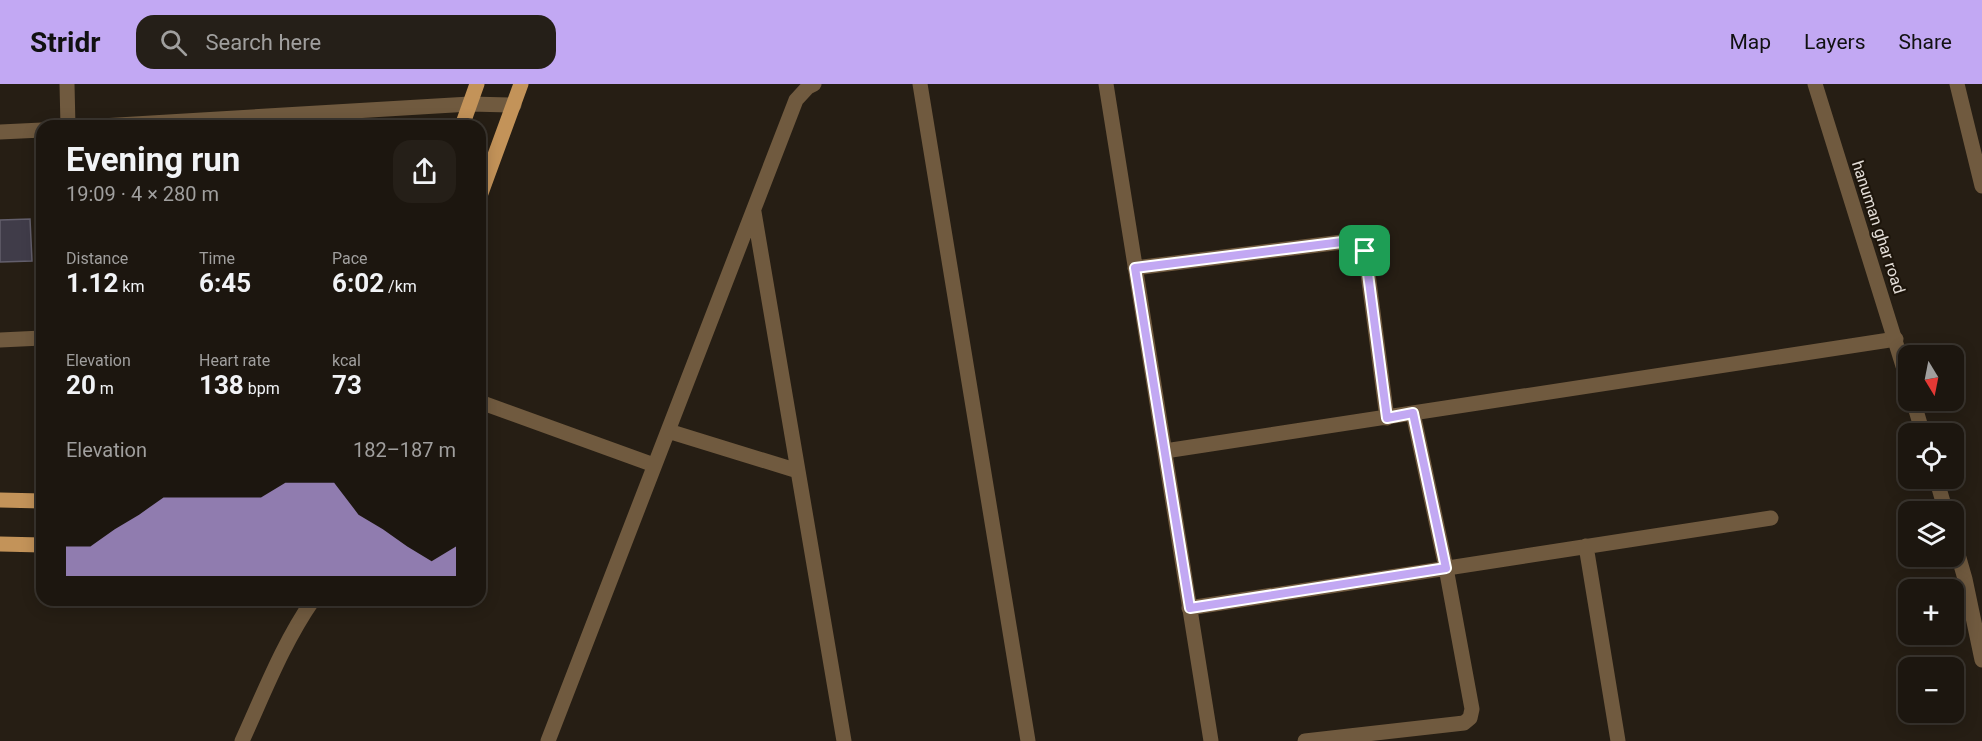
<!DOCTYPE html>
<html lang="en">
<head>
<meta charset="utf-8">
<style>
	:root { --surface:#1c160f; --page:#251f18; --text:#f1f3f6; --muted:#a09f9e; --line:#3a352f; --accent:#c2a8f3 }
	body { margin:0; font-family:Roboto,sans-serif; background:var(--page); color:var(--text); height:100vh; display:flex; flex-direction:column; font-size:22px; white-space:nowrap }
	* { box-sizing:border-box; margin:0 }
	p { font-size:20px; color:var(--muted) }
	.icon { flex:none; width:33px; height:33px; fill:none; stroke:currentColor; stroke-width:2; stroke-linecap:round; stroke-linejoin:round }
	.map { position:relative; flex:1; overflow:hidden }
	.side { position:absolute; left:36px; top:36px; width:450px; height:486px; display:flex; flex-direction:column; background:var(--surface); border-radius:18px; box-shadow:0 3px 15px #0003,0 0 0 2px var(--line) }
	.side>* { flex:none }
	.needle { width:39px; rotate:170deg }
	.buttons { position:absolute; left:1898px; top:261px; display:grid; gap:12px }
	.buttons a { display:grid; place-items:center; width:66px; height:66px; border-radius:12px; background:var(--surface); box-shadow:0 3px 15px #0003,0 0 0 2px var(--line); font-size:30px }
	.pin { position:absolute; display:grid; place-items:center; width:51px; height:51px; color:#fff; margin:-26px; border-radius:12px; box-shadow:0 3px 9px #0006 }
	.round { display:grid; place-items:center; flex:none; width:63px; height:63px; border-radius:18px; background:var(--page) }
	.summary { display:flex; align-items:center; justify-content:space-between; height:102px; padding:0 30px }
	h1 { font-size:33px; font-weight:700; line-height:45px }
	.stats { display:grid; grid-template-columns:repeat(3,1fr); gap:9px; height:102px; padding:6px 30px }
	.stats div { display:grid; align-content:center }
	.stats b { font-size:26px; font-weight:700 }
	.stats small { font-size:16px; font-weight:400 }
	.stats p { font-size:16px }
	.chart { height:168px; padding:12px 30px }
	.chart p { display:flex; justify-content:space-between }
	.chart svg { width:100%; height:108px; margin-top:6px; fill:var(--accent); opacity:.7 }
	header { display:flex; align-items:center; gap:36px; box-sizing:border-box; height:84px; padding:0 30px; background:var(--accent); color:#111 }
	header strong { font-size:28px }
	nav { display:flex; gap:33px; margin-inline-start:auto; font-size:21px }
	.search { width:420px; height:54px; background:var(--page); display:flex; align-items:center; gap:15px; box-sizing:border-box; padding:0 21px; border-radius:18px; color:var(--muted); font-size:22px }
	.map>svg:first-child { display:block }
	.building { fill:#403c49; stroke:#635f6c; stroke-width:1.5 }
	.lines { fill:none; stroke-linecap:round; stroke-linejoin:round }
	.minor { stroke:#705a3f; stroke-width:15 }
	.tertiary { stroke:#705a3f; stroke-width:15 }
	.primary { stroke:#c39359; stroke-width:15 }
	.route-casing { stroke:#fff; stroke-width:12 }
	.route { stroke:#c2a8f3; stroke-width:8 }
	.labels { text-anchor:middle; stroke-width:4.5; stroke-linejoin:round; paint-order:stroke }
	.street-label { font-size:16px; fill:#e3ddd7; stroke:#1d150b }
</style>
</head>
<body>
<header>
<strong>Stridr</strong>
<div class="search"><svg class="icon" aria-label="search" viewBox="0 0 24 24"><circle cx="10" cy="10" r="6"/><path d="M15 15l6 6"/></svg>Search here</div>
<nav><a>Map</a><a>Layers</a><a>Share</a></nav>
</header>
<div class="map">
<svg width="1982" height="657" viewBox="0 0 1982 657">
	<rect width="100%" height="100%" fill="#261e14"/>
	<path class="building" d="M30,135L32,177L0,178V136Z"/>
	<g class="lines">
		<path class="minor" d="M67,0L68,42
			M920,0L1028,657
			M1106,0L1211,657
			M1957,0L1982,102
			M101,42L470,20L514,21
			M0,48L42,46
			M754,128L844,657
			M1135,184L1350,157L1360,159L1365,167L1387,334
			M0,256L42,254
			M480,318L654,381
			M668,347L798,387
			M1165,367L1896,255
			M1586,462L1618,657
			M1189,524L1771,434
			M242,657C264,609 283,559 313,516
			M548,657L796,16L808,3L814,0
			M1305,657L1464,639L1470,634L1472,625L1446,484L1413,329"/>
		<path class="tertiary" d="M1815,0L1908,298
			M1913,316L1923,350
			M1936,394L1946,428
			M1953,453L1965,495L1982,576"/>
		<path class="primary" d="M462,42L477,0
			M480,112L521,0
			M0,416L42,417
			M0,460L42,461"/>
	</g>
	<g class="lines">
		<defs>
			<path id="route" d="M1350,157L1360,159L1365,167L1387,334L1413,329L1446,484L1190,524L1135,184Z"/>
		</defs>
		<use href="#route" class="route-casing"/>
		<use href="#route" class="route"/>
	</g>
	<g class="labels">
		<g class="street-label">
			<text transform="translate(1879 143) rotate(72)" y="6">hanuman ghar road</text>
		</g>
	</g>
</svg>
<div class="buttons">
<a><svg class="needle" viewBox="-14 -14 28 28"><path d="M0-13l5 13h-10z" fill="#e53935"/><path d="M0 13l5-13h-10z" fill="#a09f9e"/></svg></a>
<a><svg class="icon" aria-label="locate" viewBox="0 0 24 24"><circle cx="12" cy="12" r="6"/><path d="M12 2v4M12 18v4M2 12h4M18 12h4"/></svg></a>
<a><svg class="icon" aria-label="layers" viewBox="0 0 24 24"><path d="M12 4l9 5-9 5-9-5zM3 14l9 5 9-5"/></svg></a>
<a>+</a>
<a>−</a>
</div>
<div class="pin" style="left:1365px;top:167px;background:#1e9e55"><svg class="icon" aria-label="arrive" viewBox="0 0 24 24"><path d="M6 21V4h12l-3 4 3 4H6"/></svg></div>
<section class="side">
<div class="summary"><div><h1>Evening run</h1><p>19:09 · 4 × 280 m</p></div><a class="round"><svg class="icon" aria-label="share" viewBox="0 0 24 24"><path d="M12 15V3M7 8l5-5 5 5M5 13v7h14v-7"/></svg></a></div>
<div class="stats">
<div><p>Distance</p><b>1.12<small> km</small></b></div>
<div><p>Time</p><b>6:45</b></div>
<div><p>Pace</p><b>6:02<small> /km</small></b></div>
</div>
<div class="stats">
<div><p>Elevation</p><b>20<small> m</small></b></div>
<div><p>Heart rate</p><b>138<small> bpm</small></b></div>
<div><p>kcal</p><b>73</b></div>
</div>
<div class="chart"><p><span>Elevation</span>182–187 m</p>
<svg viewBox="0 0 160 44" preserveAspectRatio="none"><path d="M0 44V32L10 32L20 25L30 19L40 12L50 12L60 12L70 12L80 12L90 6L100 6L110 6L120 19L130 25L140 32L150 38L160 32V44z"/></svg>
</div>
</section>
</div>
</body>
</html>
